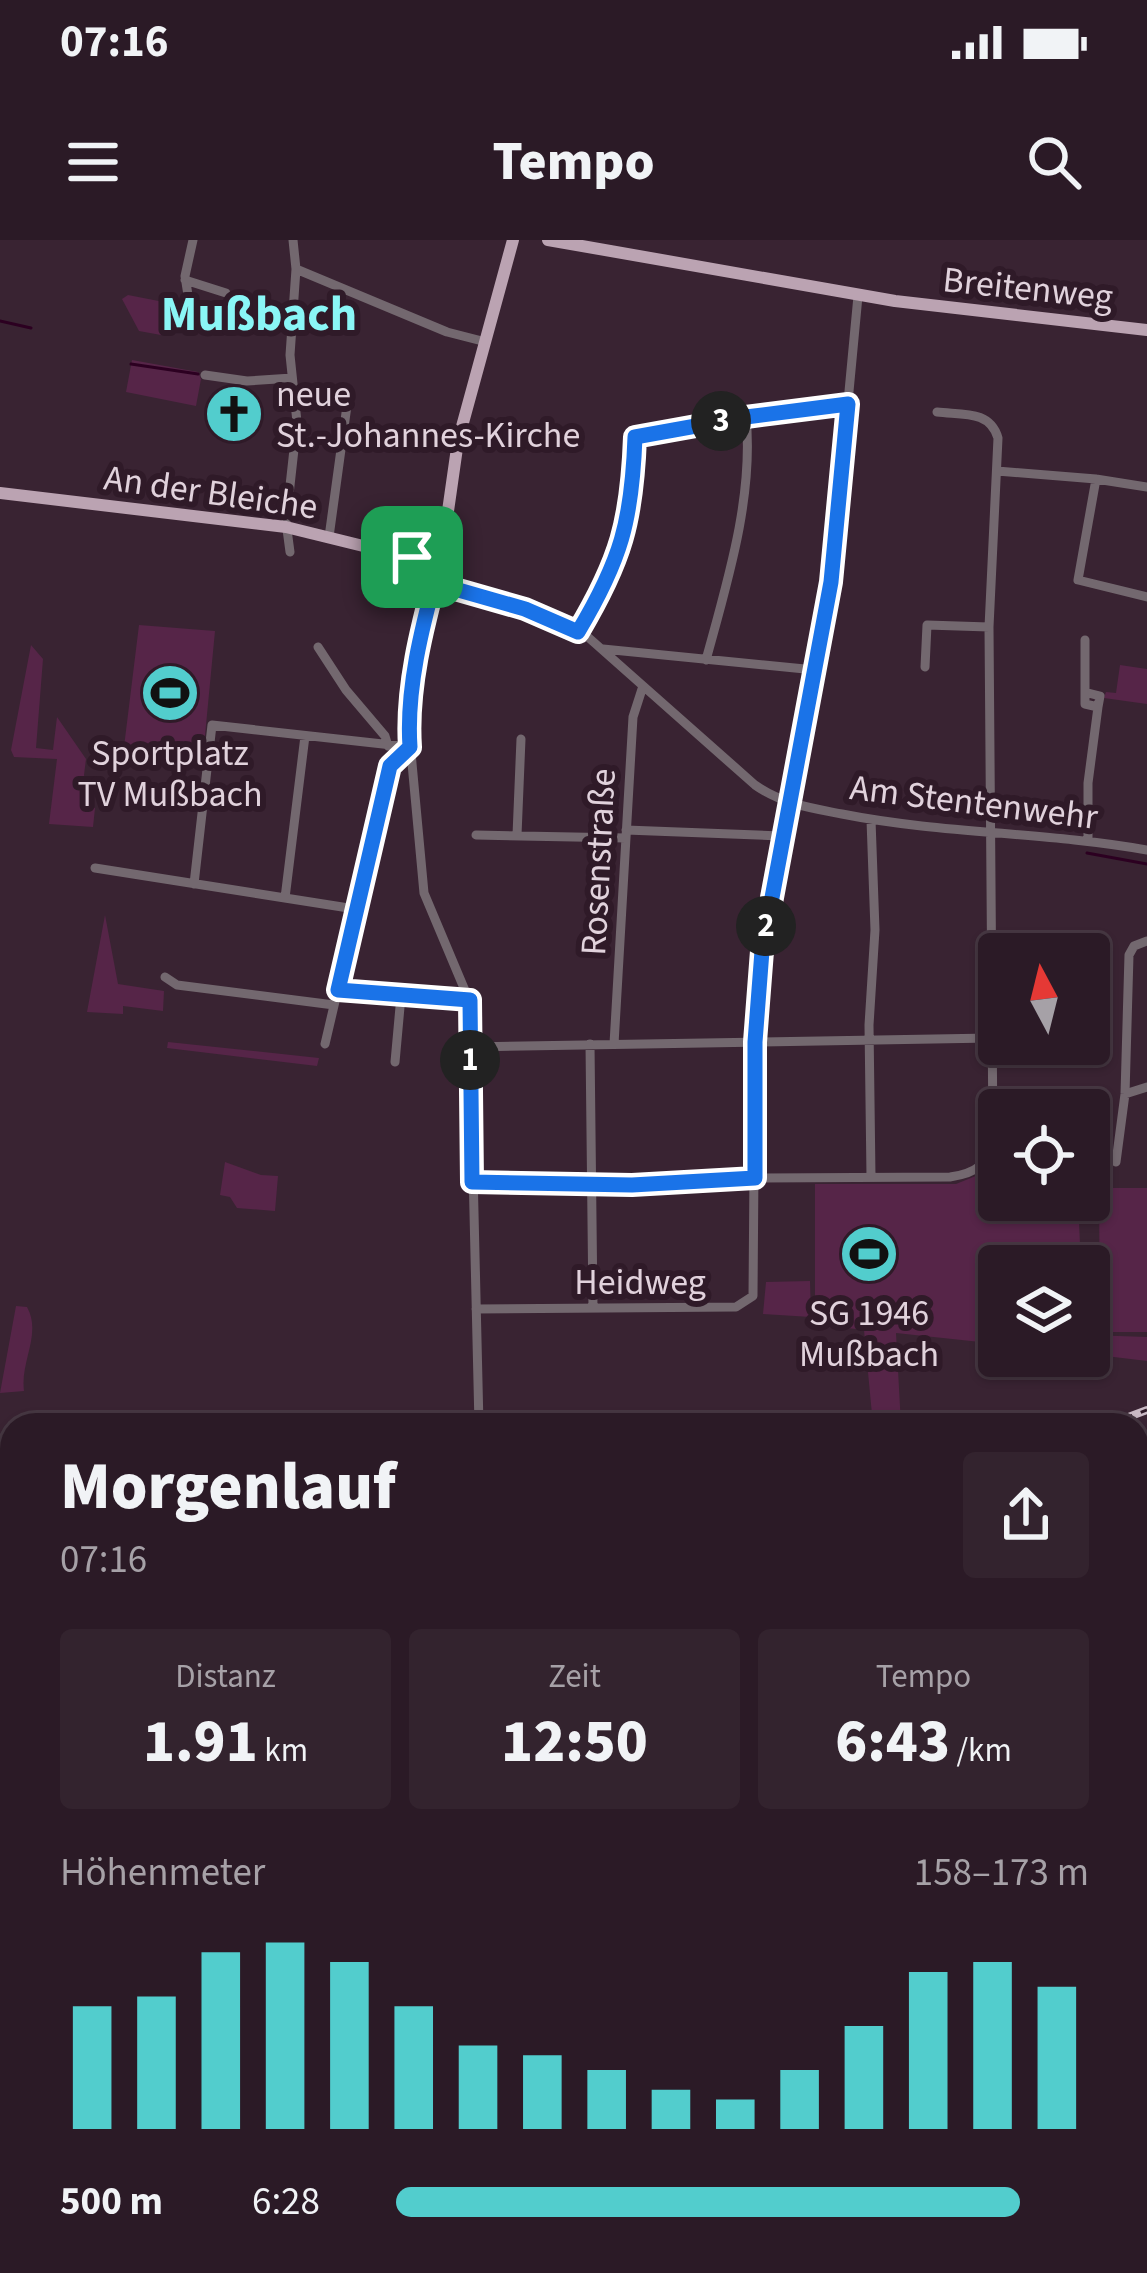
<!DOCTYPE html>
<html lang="de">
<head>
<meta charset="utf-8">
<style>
	:root { --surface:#2b1a26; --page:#33232e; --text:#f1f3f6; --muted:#a6a1a7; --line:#473843; --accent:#52cdcd }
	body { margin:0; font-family:"Source Sans 3",sans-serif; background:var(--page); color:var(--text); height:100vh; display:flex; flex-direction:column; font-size:45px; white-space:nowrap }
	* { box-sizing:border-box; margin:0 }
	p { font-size:39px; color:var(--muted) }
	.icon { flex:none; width:66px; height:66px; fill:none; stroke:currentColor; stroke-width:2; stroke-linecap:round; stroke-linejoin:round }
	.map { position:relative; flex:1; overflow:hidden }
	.sheet { position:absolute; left:0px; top:1173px; width:1149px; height:861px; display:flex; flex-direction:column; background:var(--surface); border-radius:36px 36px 0 0; box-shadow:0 3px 9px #0004,0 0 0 3px var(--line) }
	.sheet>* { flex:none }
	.needle { width:78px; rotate:353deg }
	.tools { position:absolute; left:978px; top:693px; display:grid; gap:24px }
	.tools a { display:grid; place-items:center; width:132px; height:132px; border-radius:12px; background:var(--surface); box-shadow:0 3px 9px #0004,0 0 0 3px var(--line); font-size:60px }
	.pin { position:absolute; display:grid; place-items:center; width:102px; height:102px; color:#fff; margin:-51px; border-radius:24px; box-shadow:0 6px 18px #0006 }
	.km { position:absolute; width:60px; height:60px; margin:-30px; border-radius:50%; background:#222; color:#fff; font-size:33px; line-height:60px; text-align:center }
	.round { display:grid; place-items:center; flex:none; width:126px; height:126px; border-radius:12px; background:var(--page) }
	.headline { display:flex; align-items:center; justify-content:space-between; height:204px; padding:0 60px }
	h1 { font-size:66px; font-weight:800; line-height:90px }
	.metrics { display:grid; grid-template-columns:repeat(3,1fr); gap:18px; height:204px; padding:12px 60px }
	.metrics div { display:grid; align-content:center; border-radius:12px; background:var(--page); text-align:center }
	.metrics b { font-size:60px; font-weight:800 }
	.metrics small { font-size:33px; font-weight:400 }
	.metrics p { font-size:33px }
	.chart { height:336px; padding:24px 60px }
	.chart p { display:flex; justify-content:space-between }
	.chart svg { width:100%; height:216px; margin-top:12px; stroke:var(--accent); stroke-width:6 }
	ul { padding:0 60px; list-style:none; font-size:39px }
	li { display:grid; grid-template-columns:192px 144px 1fr; align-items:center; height:90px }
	li i { height:30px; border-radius:15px; background:var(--accent) }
	.status { display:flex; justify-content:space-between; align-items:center; height:84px; padding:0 60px; background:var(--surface); direction:ltr }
	.status svg { height:33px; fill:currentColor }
	header { display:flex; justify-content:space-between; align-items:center; height:156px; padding:0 60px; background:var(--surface); font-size:54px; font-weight:800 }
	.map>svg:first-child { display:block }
	.green { fill:#562548 }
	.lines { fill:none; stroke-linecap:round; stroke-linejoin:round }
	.stream { stroke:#2c0021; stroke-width:3 }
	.river { stroke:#2c0021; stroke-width:16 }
	.minor { stroke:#73686f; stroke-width:9 }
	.major { stroke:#bba3b2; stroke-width:12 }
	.rail-casing { stroke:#c9b9c4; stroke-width:8 }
	.rail { stroke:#2f1a28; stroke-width:3; stroke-dasharray:9; stroke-linecap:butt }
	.route-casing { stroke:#fff; stroke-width:24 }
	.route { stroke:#1a73e8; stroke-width:15 }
	.labels { text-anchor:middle; stroke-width:12; stroke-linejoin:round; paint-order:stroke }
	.street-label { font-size:36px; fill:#e1d2dc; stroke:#2f1a28 }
	.poi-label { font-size:36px; fill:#e1d2dc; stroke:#2f1a28 }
	.district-label { font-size:48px; font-weight:bold; fill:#8af6f6; stroke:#2f1a28 }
</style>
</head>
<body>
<div class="status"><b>07:16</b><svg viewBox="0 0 49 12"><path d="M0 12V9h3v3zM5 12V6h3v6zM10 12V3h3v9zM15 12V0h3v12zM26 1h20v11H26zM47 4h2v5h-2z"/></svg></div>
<header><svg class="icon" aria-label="menu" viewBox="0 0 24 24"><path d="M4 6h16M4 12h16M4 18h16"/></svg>Tempo<svg class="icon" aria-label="search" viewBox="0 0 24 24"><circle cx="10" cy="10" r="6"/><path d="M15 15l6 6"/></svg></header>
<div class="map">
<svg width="1147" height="2033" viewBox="0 0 1147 2033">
	<rect width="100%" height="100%" fill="#392332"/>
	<path class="green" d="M128,55L174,64L170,90L161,95L139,91L122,59Z
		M132,120L198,132L201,139L196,166L126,152Z
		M139,385L215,391L202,527L123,515Z
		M31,405L43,419L36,508L53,510L57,477L86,519L84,535L90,566L95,568L93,587L49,584L57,519L14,517L11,510Z
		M1120,425L1147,429V464L1104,458L1106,452L1116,453Z
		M105,675L118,744L164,751L163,771L123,766V774L87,772Z
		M168,802L319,818L317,826L167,808Z
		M225,922L261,935L278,936L275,971L237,968L230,957L220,955Z
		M988,931L999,932V960H1078L1081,1026H999V1104L896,1093L901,1185H873L864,1090L815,1084V944H956Z
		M1099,948H1147V1092H1100Z
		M810,1041L811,1077L763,1074L766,1042Z
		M16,1066L27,1067C42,1094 20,1121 24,1151L0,1153Z
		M1089,1095L1147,1097V1121L1089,1114Z
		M1147,1395V2033H1079L1072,2022H1137V1398Z
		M0,1482L12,1484V1586L0,1592Z
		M0,1900L12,1902V2022H93L92,2033H0Z
		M936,2022H1042V2033H936Z"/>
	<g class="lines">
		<path class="stream" d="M0,81L31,88
			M131,124L198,134
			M1087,613L1147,624"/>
		<path class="river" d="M1137,1569L1147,1563
			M0,1941L12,1943"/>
		<path class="minor" d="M296,29L447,92L486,102
			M185,40L226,53
			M190,68L185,36L193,0
			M205,135L247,141L292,138
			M997,231L1096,239L1147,247
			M1096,239L1078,340L1147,357
			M329,297L349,151
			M443,304L415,434L409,491L424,653L469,760L479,1185
			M290,312L286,282L297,182L290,115L296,29L293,0
			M434,343L525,369L589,398L755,545C782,564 811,568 842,574C943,594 1046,592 1147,610
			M577,392C621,320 632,281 636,197L847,163
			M1085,400V464L1098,467L1100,456L1088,453
			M318,407L346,450L385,496L388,506
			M603,409L815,430
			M706,420C727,343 754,257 746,177
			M925,427L927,385L989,387
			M626,590L781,596
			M476,595L626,598
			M517,595L521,499
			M1088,601V543L1098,467
			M95,628L355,669
			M194,644L212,485L410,507
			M285,658L305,496
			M165,737L177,745L334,765
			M337,750L469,760
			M325,804L390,527L410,507
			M590,804L593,1068
			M614,804L633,477L643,446
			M470,807L991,798
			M395,822L401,756
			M1125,854L1147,847
			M1116,922L1125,854L1129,715L1134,706L1147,701
			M871,937L869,785L875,690L871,580
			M472,942L632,945L755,938L950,937C972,934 991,925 993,901L989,387L998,198C990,170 962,175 937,172
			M476,1069L736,1067L753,1056L755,802L760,730L781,596L831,342L858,56
			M100,2033L101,2022
			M698,2033V2022"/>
		<path class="major" d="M548,0L895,61L1147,90
			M0,253L286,287L412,318L433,314L444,299L458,201L513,0
			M1137,1391L1147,1388
			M0,1477L12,1479"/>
		<defs>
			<path id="rail" d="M1107,1185L1147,1170
				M0,1599L12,1594"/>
		</defs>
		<use href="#rail" class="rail-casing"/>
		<use href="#rail" class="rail"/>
	</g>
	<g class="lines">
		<defs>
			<path id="route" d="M412,317L437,332C422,387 406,449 410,507L390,526L338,750L470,760L472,942L632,945L755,938V802L762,711L831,342L848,164L746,177L635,197C632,281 621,320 578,392L525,369L434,343L444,299L434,314L412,317"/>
		</defs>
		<use href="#route" class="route-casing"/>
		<use href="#route" class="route"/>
	</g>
	<defs>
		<symbol id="church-disc" viewBox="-11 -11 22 22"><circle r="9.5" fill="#52cdcd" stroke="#2f1a28"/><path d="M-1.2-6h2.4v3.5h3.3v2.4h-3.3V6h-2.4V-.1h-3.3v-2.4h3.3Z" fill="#111"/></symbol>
		<symbol id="stadium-disc" viewBox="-11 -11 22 22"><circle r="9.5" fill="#52cdcd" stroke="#2f1a28"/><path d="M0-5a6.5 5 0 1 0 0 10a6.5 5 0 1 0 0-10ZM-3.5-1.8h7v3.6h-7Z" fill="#111"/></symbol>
	</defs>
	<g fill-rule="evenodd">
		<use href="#church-disc" x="201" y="141" width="66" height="66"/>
		<use href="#stadium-disc" x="137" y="420" width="66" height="66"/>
		<use href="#stadium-disc" x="836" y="981" width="66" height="66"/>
	</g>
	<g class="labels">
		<g class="street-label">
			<text transform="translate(1028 47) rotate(6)" y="13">Breitenweg</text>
			<text transform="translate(211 251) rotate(8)" y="13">An der Bleiche</text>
			<text transform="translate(974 561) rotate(7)" y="13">Am Stentenwehr</text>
			<text transform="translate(597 622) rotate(-87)" y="13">Rosenstraße</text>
			<text x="640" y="1054">Heidweg</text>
		</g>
		<g class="poi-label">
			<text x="276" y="166" text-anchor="start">neue<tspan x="276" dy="41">St.-Johannes-Kirche</tspan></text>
			<text x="170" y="525">Sportplatz<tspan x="170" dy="41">TV Mußbach</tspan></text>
			<text x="869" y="1085">SG 1946<tspan x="869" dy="41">Mußbach</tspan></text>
		</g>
		<g class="district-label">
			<text x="259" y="90">Mußbach</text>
		</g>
	</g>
</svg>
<div class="tools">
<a><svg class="needle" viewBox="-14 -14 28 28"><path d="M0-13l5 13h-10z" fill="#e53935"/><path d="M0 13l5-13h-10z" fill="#a6a1a7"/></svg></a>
<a><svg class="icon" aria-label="locate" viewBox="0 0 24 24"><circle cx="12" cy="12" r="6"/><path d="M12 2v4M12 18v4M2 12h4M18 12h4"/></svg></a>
<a><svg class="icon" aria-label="layers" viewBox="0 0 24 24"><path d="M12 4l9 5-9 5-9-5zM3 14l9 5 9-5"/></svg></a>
</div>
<div class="pin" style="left:412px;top:317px;background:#1e9e55"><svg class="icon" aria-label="arrive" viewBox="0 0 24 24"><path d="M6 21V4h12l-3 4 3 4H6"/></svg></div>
<b class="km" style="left:470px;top:820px">1</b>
<b class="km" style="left:766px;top:686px">2</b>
<b class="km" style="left:721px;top:181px">3</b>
<section class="sheet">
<div class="headline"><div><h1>Morgenlauf</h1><p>07:16</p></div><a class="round"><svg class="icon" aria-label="share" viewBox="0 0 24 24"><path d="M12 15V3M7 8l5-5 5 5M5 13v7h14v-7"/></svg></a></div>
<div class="metrics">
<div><p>Distanz</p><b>1.91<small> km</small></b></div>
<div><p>Zeit</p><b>12:50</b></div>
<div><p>Tempo</p><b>6:43<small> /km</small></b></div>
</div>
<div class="chart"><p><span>Höhenmeter</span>158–173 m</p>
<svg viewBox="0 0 160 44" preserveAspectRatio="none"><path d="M5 44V19M15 44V17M25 44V8M35 44V6M45 44V10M55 44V19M65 44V27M75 44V29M85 44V32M95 44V36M105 44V38M115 44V32M125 44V23M135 44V12M145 44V10M155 44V15"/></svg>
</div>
<ul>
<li><b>500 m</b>6:28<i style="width:90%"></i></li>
</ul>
</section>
</div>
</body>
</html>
